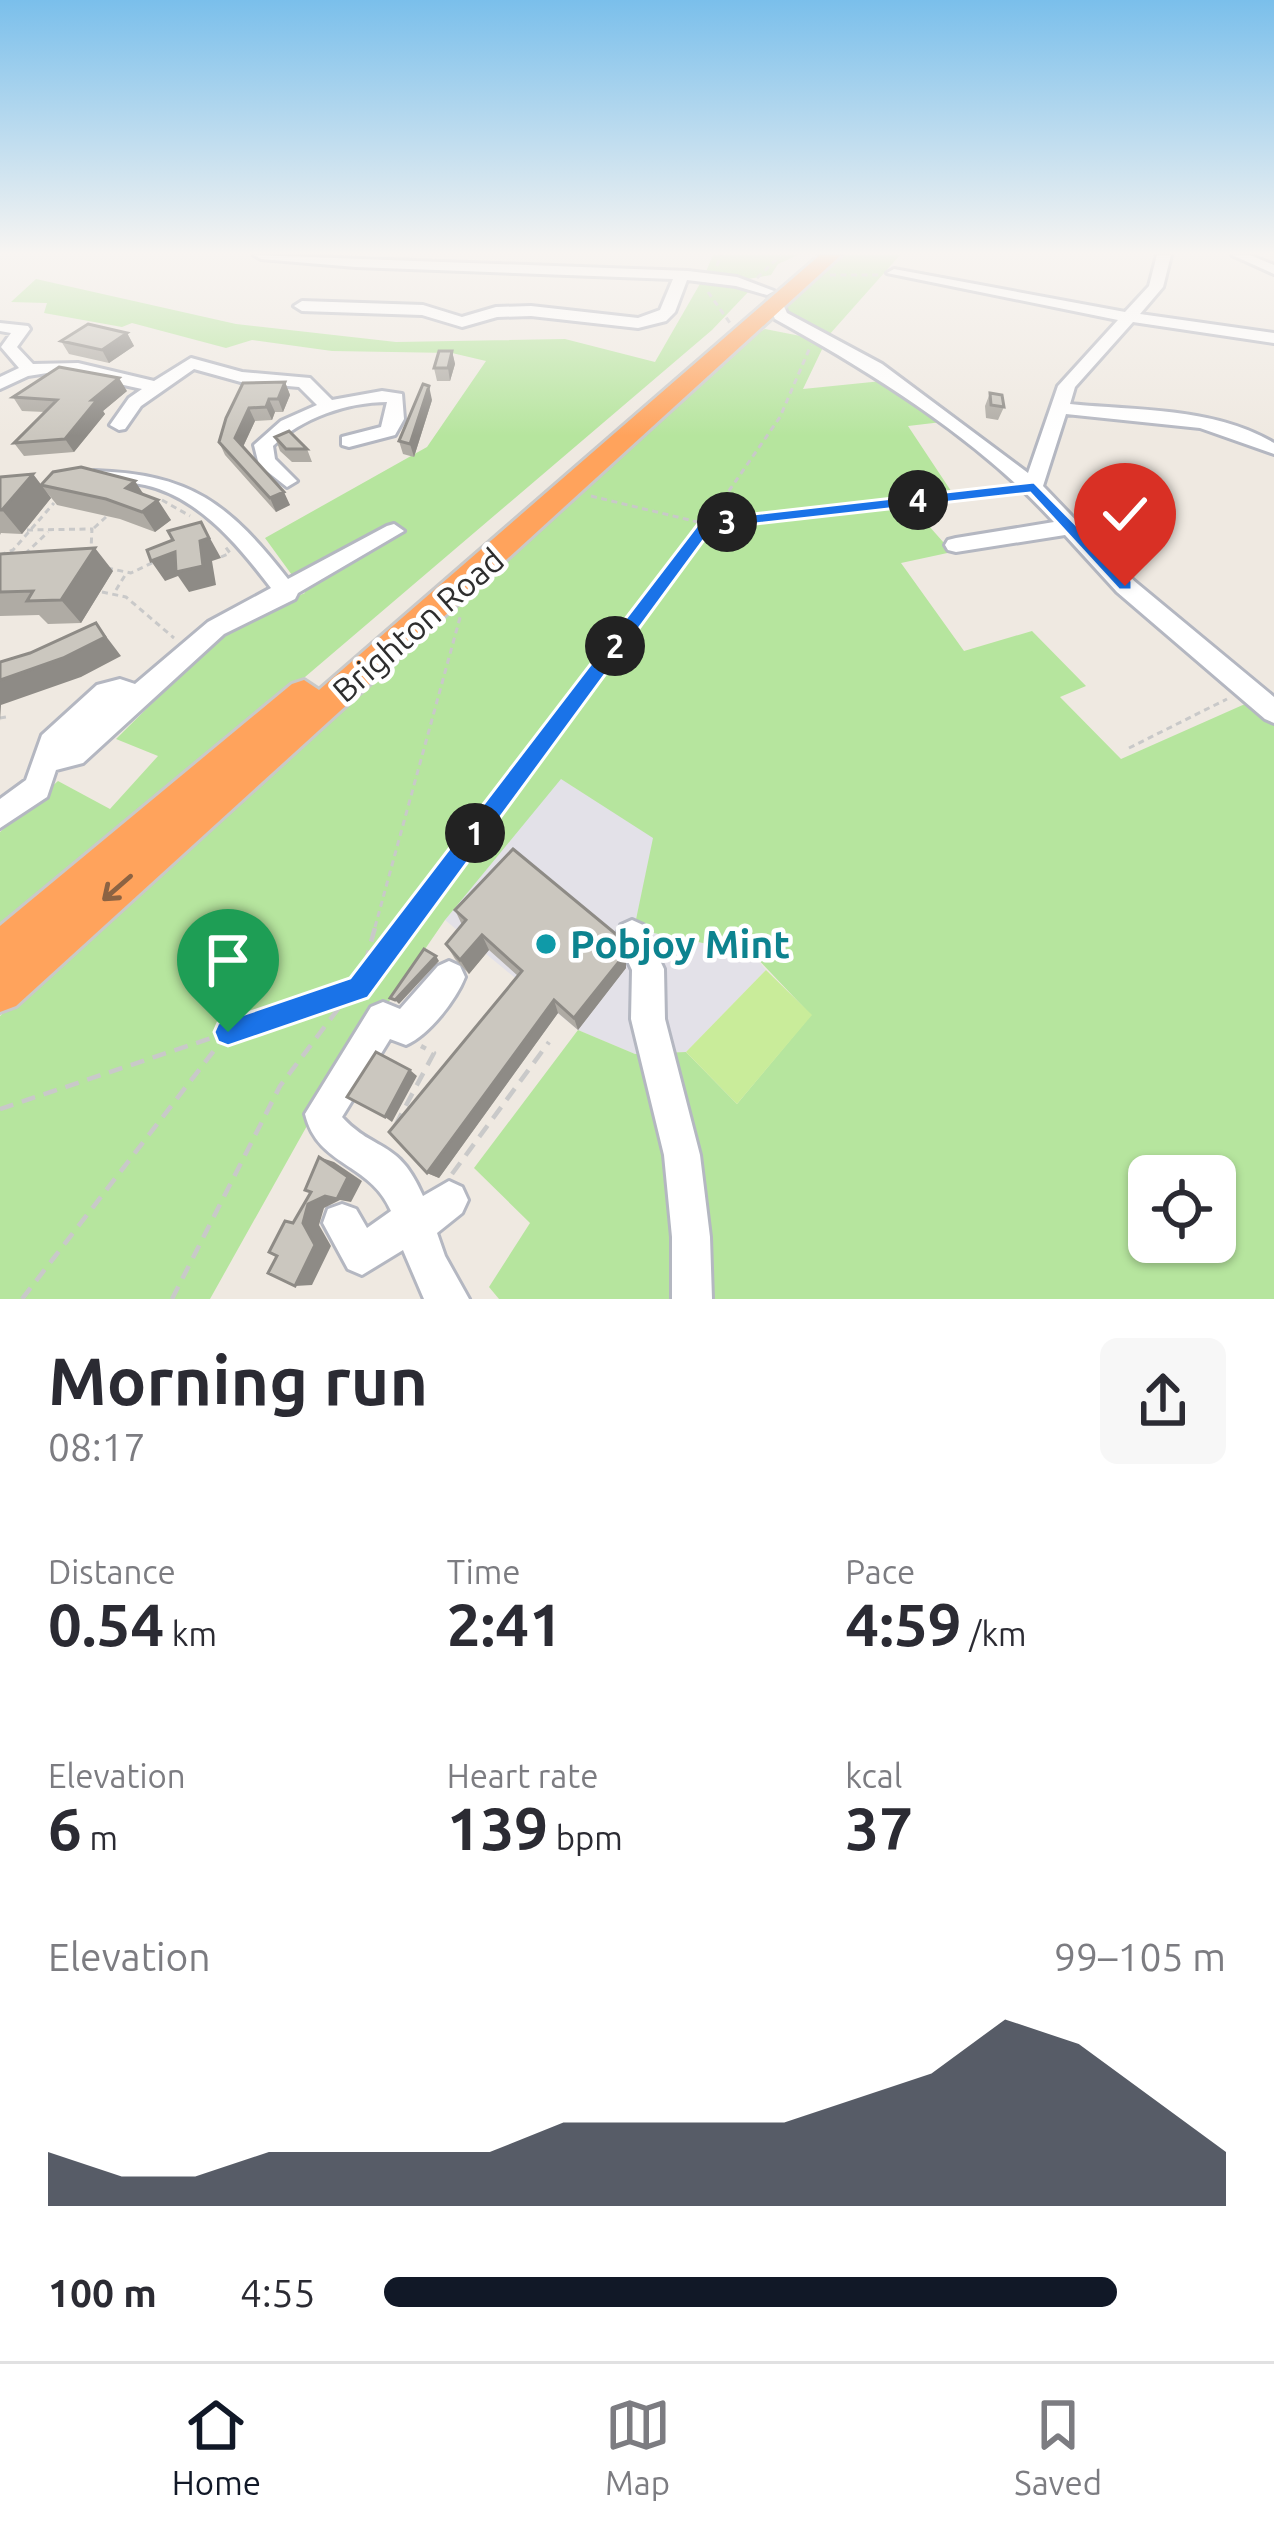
<!DOCTYPE html>
<html lang="en">
<head>
<meta charset="utf-8">
<style>
	:root { --surface:#fff; --page:#f7f7f7; --text:#2b2b33; --muted:#7c7c81; --line:#e1e1e2; --accent:#111827 }
	body { margin:0; font-family:Ubuntu,sans-serif; background:var(--page); color:var(--text); height:100vh; display:flex; flex-direction:column; font-size:45px; white-space:nowrap }
	* { box-sizing:border-box; margin:0 }
	p { font-size:39px; color:var(--muted) }
	.icon { flex:none; width:66px; height:66px; fill:none; stroke:currentColor; stroke-width:2; stroke-linecap:round; stroke-linejoin:round }
	.map { position:relative; height:1299px; overflow:hidden }
	.drawer { display:flex; flex-direction:column; background:var(--surface); flex:1 }
	.drawer>* { flex:none }
	.controls { position:absolute; left:1128px; top:1155px; display:grid; gap:24px }
	.controls a { display:grid; place-items:center; width:108px; height:108px; border-radius:18px; background:var(--surface); box-shadow:0 3px 9px #0004; font-size:60px }
	.pin { position:absolute; display:grid; place-items:center; width:102px; height:102px; color:#fff; margin:-123px -51px; border-radius:50% 50% 50% 0; rotate:-45deg; box-shadow:0 0 12px #0007 }
	.pin .icon { rotate:45deg }
	.km { position:absolute; width:60px; height:60px; margin:-30px; border-radius:50%; background:#222; color:#fff; font-size:33px; line-height:60px; text-align:center }
	.round { display:grid; place-items:center; flex:none; width:126px; height:126px; border-radius:18px; background:var(--page) }
	.headline { display:flex; align-items:center; justify-content:space-between; height:204px; padding:0 48px }
	h1 { font-size:66px; font-weight:600; line-height:90px }
	.metrics { display:grid; grid-template-columns:repeat(3,1fr); gap:18px; height:204px; padding:12px 48px }
	.metrics div { display:grid; align-content:center }
	.metrics b { font-size:60px; font-weight:600 }
	.metrics small { font-size:33px; font-weight:400 }
	.metrics p { font-size:33px }
	.chart { height:336px; padding:24px 48px }
	.chart p { display:flex; justify-content:space-between }
	.chart svg { width:100%; height:216px; margin-top:12px; fill:var(--accent); opacity:.7 }
	ul { padding:0 48px; list-style:none; font-size:39px }
	li { display:grid; grid-template-columns:192px 144px 1fr; align-items:center; height:90px }
	li i { height:30px; border-radius:15px; background:var(--accent) }
	.menu { display:flex; justify-content:space-around; align-items:center; height:168px; border-top:3px solid var(--line); background:var(--surface); font-size:33px; color:var(--muted) }
	.menu a { display:grid; justify-items:center; gap:6px }
	.menu .on { color:var(--accent) }
	.map>svg:first-child { display:block }
	.industrial { fill:#e3e1e8 }
	.green { fill:#b6e59e; fill-rule:evenodd }
	.pitch { fill:#c9ec9a }
	.lines { fill:none; stroke-linecap:round; stroke-linejoin:round }
	.minor-casing { stroke:#b4b7c1; stroke-width:6 }
	.highway-casing { stroke:#c9c9c9; stroke-width:6 }
	.path-far1 { stroke:#c9c9c9; stroke-width:3; stroke-dasharray:6 4.5; stroke-linecap:butt }
	.path { stroke:#c9c9c9; stroke-width:4.5; stroke-dasharray:14 9; stroke-linecap:butt }
	.minor { fill:#fff; fill-rule:evenodd }
	.highway { fill:#ffa35c; fill-rule:evenodd }
	.wall { fill:#afaba4 }
	.shaded-wall { fill:#8e8b86 }
	.building { fill:#cbc7bf; stroke:#8e8b86; stroke-width:3 }
	.oneway { stroke:#8c6343 }
	.route { fill:#1a73e8; stroke:#fff; stroke-width:3 }
	.culture-dot { fill:#0f9aa8; stroke:#fff; stroke-width:4.5 }
	.labels { text-anchor:middle; stroke-width:9; stroke-linejoin:round; paint-order:stroke }
	.street-label { font-size:33px; fill:#2e2e2e; stroke:#fff }
	.near-culture-label { font-size:39px; font-weight:bold; fill:#0d838f; stroke:#fff; text-anchor:start }
</style>
</head>
<body>
<div class="map">
<svg width="1274" height="1299" viewBox="0 0 1274 1299">
	<rect width="100%" height="100%" fill="#efe9e1"/>
	<path class="industrial" d="M560,778L654,838L634,929L752,953L766,970L686,1052L635,1054L578,1030L445,920Z"/>
	<path class="green" d="M713,255H798L778,264L771,275L742,280L705,274Z
		M839,255H900L829,335L783,313L781,306Z
		M36,279L236,324L396,342L565,339L655,362L701,282L750,290L712,330L0,937V832L58,781L110,809L158,756L116,739L232,624L305,593L265,538L427,447L486,361L452,353L332,351L252,340L226,348L132,323L122,327L44,313L47,303L11,302Z
		M765,329L826,341L803,389L882,381L942,422L908,426L957,500L913,508L952,552L901,563L964,651L1032,631L1086,686L1060,697L1121,759L1245,704L1274,724V1299H499L489,1287L530,1223L474,1168L578,1030L635,1054L686,1052L737,1104L811,1015L752,953L634,929L653,838L561,779L445,920L322,1099L210,1299H0V1016L747,338ZM1149,1176H1215V1242H1149Z"/>
	<path class="pitch" d="M766,970L812,1015L737,1104L686,1052Z"/>
	<g class="lines">
		<defs>
			<path id="minor" d="M254,255L688,271L737,277L774,291L767,295L736,286L687,280L675,312L666,321L638,328L531,316L497,317L462,327L422,315L302,311L294,306L302,301L423,305L462,317L496,307L531,306L638,318L660,310L673,279L356,267L261,259Z
				M1157,255H1171L1163,287L1140,314L1274,333V343L1133,322L1075,387L1070,404C1137,411 1214,407 1274,443V454L1200,428L1066,414L1043,486L1133,580L1274,697V723L1265,719L1117,592L1065,535L956,552L948,550L945,545L948,540L956,538L1054,522C978,439 873,373 775,319L767,301L780,298L787,313L882,364L1028,473L1058,386L1118,320L887,273L894,269L1125,312L1149,286Z
				M1232,255H1250L1274,265V274Z
				M0,323L28,326L30,329L17,347L33,364L78,363L154,381L191,358L242,372L310,378L332,400L382,391L402,394L404,419L395,435L349,447L342,445V437L381,427L387,402C348,402 301,418 273,446L275,459L297,481L287,487L259,465L254,445L281,421L317,405L299,387L241,382L194,369L141,406L125,429L119,430L110,425L129,398L142,389L60,371L28,376L0,389V377L19,368L1,347L11,333L0,331Z
				M94,471C192,474 229,504 288,579L387,526L394,524L404,531L298,593L295,599L224,634L83,763L56,770L47,797L0,828V799L26,780L42,735L97,685L120,679L135,684L208,622L271,588C239,546 199,497 145,485C126,481 106,485 87,481L84,477Z
				M632,920L643,925L664,969L665,1019L700,1155L710,1237L712,1299H672V1237L664,1155L631,1019L632,970L616,936L621,925Z
				M449,961L460,966L465,977C456,1000 429,1035 406,1045L390,1039L342,1117C375,1153 398,1138 423,1196L449,1181L462,1187L468,1200L462,1213L437,1233L445,1256L469,1299H424L403,1250L362,1275L348,1269L323,1223L328,1209L342,1204L356,1209L367,1228L391,1211C370,1162 318,1167 305,1114L371,1007L383,1002L400,1009L438,966Z"/>
			<path id="highway" d="M820,255H841L16,1006L0,1012V926L292,684L304,680L319,690Z"/>
		</defs>
		<use href="#minor" class="minor-casing"/>
		<use href="#highway" class="highway-casing"/>
		<path class="path-far1" d="M717,266L721,255
			M830,275H881
			M757,278L781,255
			M708,292L730,323
			M591,496L706,524L1008,490
			M162,500L190,516
			M94,528L106,517
			M27,530L92,529L91,549
			M25,554L48,532
			M0,555L13,550L54,503
			M221,557L230,553L224,545
			M107,568L131,573L154,562
			M116,590L127,572
			M102,592L126,597L174,638
			M0,718L6,717
			M1129,748L1227,699
			M375,927L461,614
			M400,927L706,524L780,417L811,345"/>
		<path class="path" d="M359,986L376,924
			M0,1109L357,989
			M395,1126L434,1053L421,1046
			M452,1174L549,1042
			M22,1299L226,1035
			M172,1299L280,1086L402,924"/>
		<use href="#minor" class="minor"/>
		<use href="#highway" class="highway"/>
	</g>
	<path class="wall" d="M127,333L134,346L109,363L69,354L61,341Z
		M452,351L455,364L450,381H437L434,368Z
		M285,382L290,395L283,412H275L272,420L255,421L243,447L290,505L276,512L225,455L219,442L226,418Z
		M127,391L103,411L105,414L74,452L24,456L14,443L45,412L22,411L13,397Z
		M990,393L1004,407L998,420L986,418L985,406Z
		M432,400L414,457L403,454L399,441Z
		M275,437L307,449L312,462H292L280,451Z
		M33,474L51,498L22,534L1,533L0,535V477Z
		M41,485L144,495L171,520L155,532L120,519L57,505Z
		M0,554L113,571L81,623L48,624L39,615L0,616Z
		M455,910L626,968L578,1030L558,1013L439,1178L427,1173L518,976L489,950L469,974L455,959L446,944L462,925Z"/>
	<path class="shaded-wall" d="M127,333L134,346L109,363L102,350Z
		M452,351L455,364L450,381L448,368Z
		M119,378L127,391L103,411L105,414L74,452L65,439L92,400Z
		M285,382L290,395L283,412L278,399Z
		M429,386L432,400L414,457L410,444Z
		M269,399L275,412L272,420L266,407Z
		M249,408L255,421L241,451L235,438Z
		M33,474L51,498L22,534L2,510Z
		M135,481L148,501L126,488Z
		M284,492L290,505L276,512L270,498Z
		M158,500L171,520L155,532L142,512Z
		M201,522L221,558L212,561L216,585L189,592L178,576L165,581L151,561Z
		M95,548L113,571L81,623L61,600Z
		M96,623L121,656L81,677L1,705L0,721V680Z
		M482,935L489,950L469,974L460,960Z
		M626,953V968L578,1030L574,1018Z
		M436,956L439,961L399,1004L395,1000Z
		M554,1000L558,1013L439,1178L427,1173Z
		M410,1070L417,1076L392,1122L385,1117Z
		M319,1157L334,1162L362,1181L351,1202L340,1200L324,1208L319,1225L331,1246L312,1285L295,1286L293,1223L285,1221L303,1223L308,1204L325,1196Z"/>
	<path class="building" d="M88,324L127,333L102,350L61,341Z
		M439,351H452L448,368H434Z
		M59,367L119,378L92,400H97L65,439L14,443L57,400L13,397Z
		M285,382L278,399H269L266,407L249,408L235,438L284,492L270,498L219,442L226,418L243,383Z
		M423,384L429,386L410,444L399,441Z
		M990,393L1002,395L1004,407L991,405Z
		M289,431L307,449H286L275,437Z
		M81,467L135,481L126,488L158,500L142,512L106,499L41,485L53,472Z
		M33,474L2,510H0V477Z
		M201,522L209,538L200,541L203,566L176,572L175,552L151,561L147,550L173,540L168,531Z
		M95,548L61,600L27,601L33,591L0,592V554Z
		M96,623L105,637L63,658L0,680V662L30,653Z
		M513,849L617,935L626,953L574,1018L554,1000L427,1173L389,1132L522,971L482,935L460,960L446,944L466,920L455,910Z
		M424,949L436,956L395,1000L390,998Z
		M376,1052L410,1070L385,1117L347,1097Z
		M319,1157L348,1177L337,1199L325,1196L308,1204L303,1223L315,1245L295,1286L268,1273L277,1256L269,1252L285,1221L293,1223L311,1192L305,1190Z"/>
	<defs><path id="oneway-shaft" d="M-6 0H5M1.5-3L5.5 0L1.5 3" fill="none" stroke-width="1.6" stroke-linecap="round" stroke-linejoin="round" transform="scale(3)"/></defs>
	<use class="oneway" href="#oneway-shaft" transform="translate(117 888) rotate(139)"/>
	<linearGradient id="sky" x2="0" y2="1"><stop stop-color="#7abfeb"/><stop offset="0.58" stop-color="#f8f5f2"/><stop offset="1" stop-color="#f8f5f2" stop-opacity="0"/></linearGradient>
	<rect width="1274" height="436" fill="url(#sky)"/>
	<path class="route" d="M1034,482L1132,581V590H1119L1030,493L712,529L368,998L228,1046L218,1042L214,1032L218,1023L350,978L701,520Z"/>
	<circle class="culture-dot" cx="546" cy="944" r="12"/>
	<g class="labels">
		<g class="street-label">
			<text transform="translate(418 625) rotate(-41)" y="12">Brighton Road</text>
		</g>
		<g class="near-culture-label">
			<text x="570" y="958">Pobjoy Mint</text>
		</g>
	</g>
</svg>
<div class="controls">
<a><svg class="icon" aria-label="locate" viewBox="0 0 24 24"><circle cx="12" cy="12" r="6"/><path d="M12 2v4M12 18v4M2 12h4M18 12h4"/></svg></a>
</div>
<div class="pin" style="left:228px;top:1032px;background:#1e9e55"><svg class="icon" aria-label="arrive" viewBox="0 0 24 24"><path d="M6 21V4h12l-3 4 3 4H6"/></svg></div>
<div class="pin" style="left:1125px;top:586px;background:#d93025"><svg class="icon" aria-label="check" viewBox="0 0 24 24"><path d="M5 12l5 5 9-10"/></svg></div>
<b class="km" style="left:475px;top:833px">1</b>
<b class="km" style="left:615px;top:646px">2</b>
<b class="km" style="left:727px;top:522px">3</b>
<b class="km" style="left:918px;top:500px">4</b>
</div>
<section class="drawer">
<div class="headline"><div><h1>Morning run</h1><p>08:17</p></div><a class="round"><svg class="icon" aria-label="share" viewBox="0 0 24 24"><path d="M12 15V3M7 8l5-5 5 5M5 13v7h14v-7"/></svg></a></div>
<div class="metrics">
<div><p>Distance</p><b>0.54<small> km</small></b></div>
<div><p>Time</p><b>2:41</b></div>
<div><p>Pace</p><b>4:59<small> /km</small></b></div>
</div>
<div class="metrics">
<div><p>Elevation</p><b>6<small> m</small></b></div>
<div><p>Heart rate</p><b>139<small> bpm</small></b></div>
<div><p>kcal</p><b>37</b></div>
</div>
<div class="chart"><p><span>Elevation</span>99–105 m</p>
<svg viewBox="0 0 160 44" preserveAspectRatio="none"><path d="M0 44V33L10 38L20 38L30 33L40 33L50 33L60 33L70 27L80 27L90 27L100 27L110 22L120 17L130 6L140 11L150 22L160 33V44z"/></svg>
</div>
<ul>
<li><b>100 m</b>4:55<i style="width:87%"></i></li>
</ul>
</section>
<nav class="menu">
<a class="on"><svg class="icon" aria-label="home" viewBox="0 0 24 24"><path d="M3 11l9-7 9 7M6 9v11h12V9"/></svg>Home</a>
<a><svg class="icon" aria-label="map" viewBox="0 0 24 24"><path d="M3 6l6-2 6 2 6-2v14l-6 2-6-2-6 2zM9 4v14M15 6v14"/></svg>Map</a>
<a><svg class="icon" aria-label="saved" viewBox="0 0 24 24"><path d="M7 4h10v16l-5-4-5 4z"/></svg>Saved</a>
</nav>
</body>
</html>
